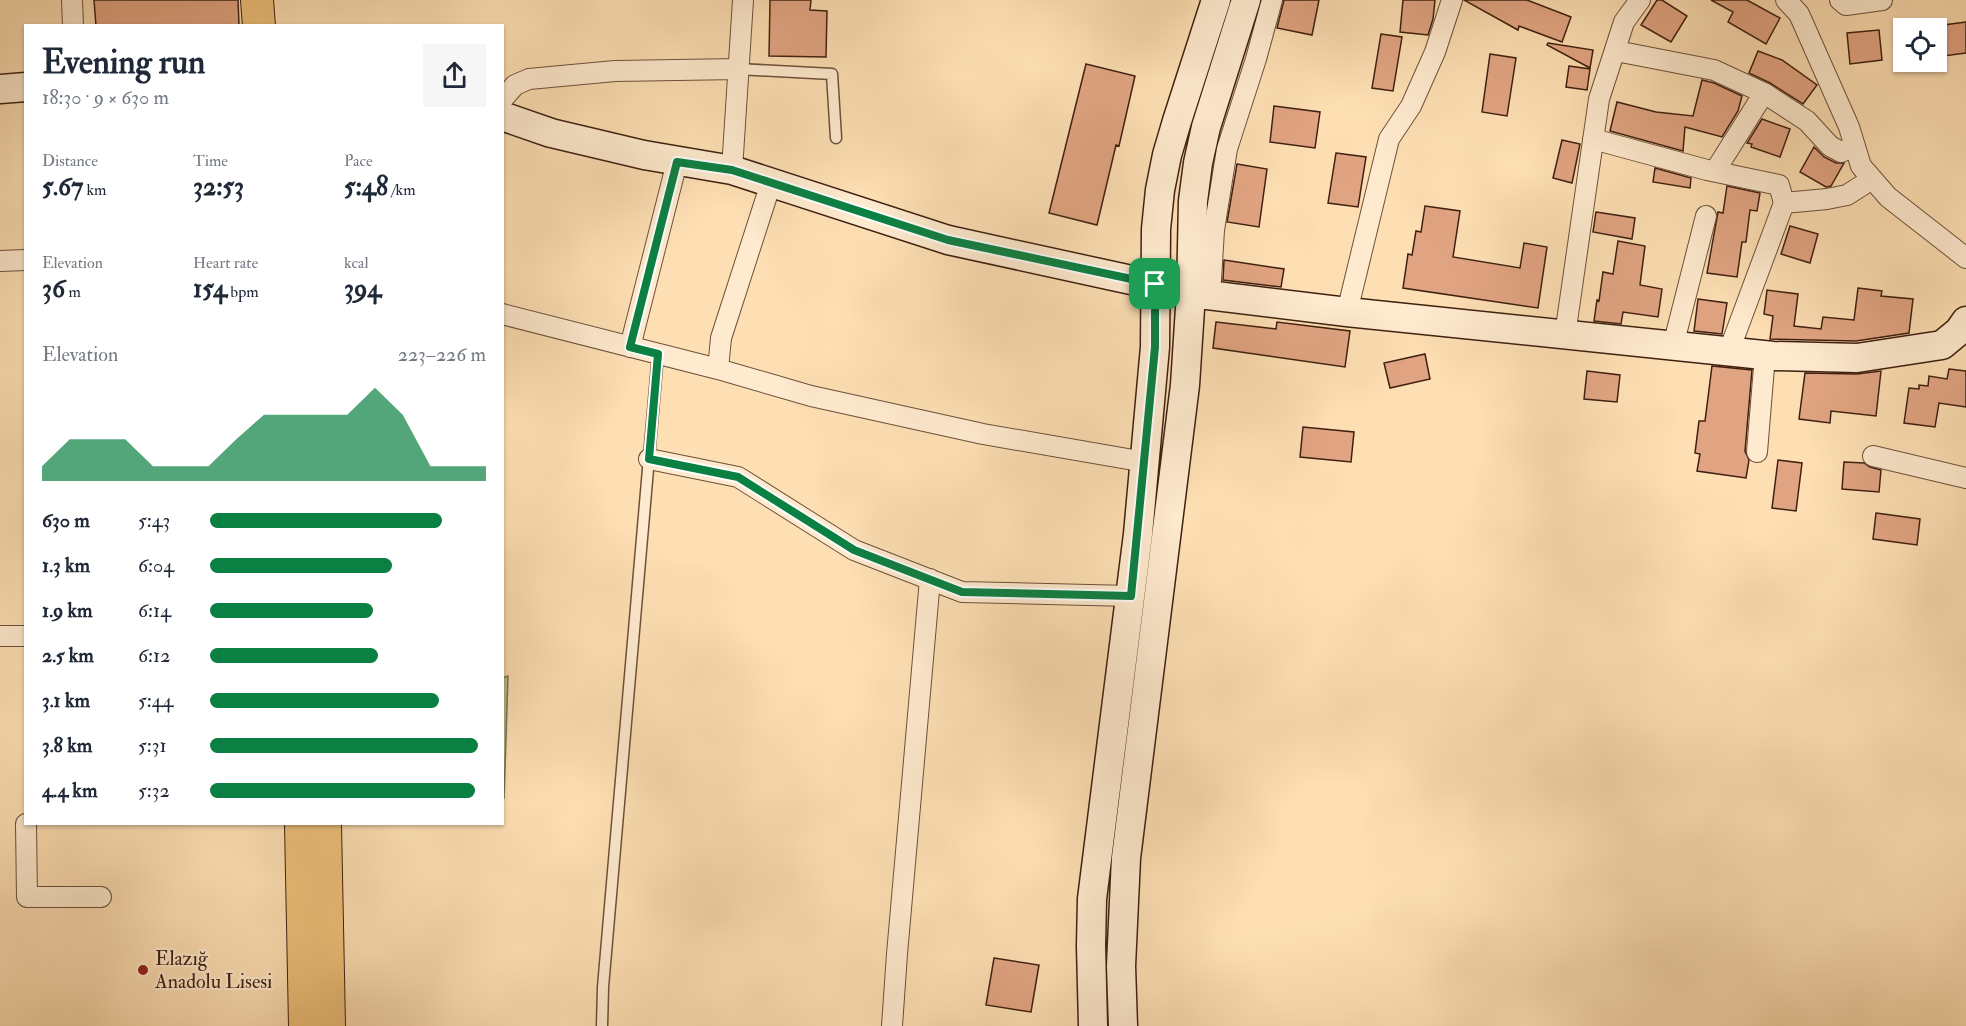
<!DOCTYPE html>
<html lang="en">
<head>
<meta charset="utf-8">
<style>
	:root { --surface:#fff; --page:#f6f6f7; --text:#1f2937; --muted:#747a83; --accent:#0b8043 }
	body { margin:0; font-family:"IM FELL Double Pica",serif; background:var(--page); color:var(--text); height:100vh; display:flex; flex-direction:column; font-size:22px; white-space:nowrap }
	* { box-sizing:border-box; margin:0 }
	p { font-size:20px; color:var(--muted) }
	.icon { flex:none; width:33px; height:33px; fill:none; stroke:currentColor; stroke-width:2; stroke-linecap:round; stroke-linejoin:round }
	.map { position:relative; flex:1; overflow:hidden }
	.details { position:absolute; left:24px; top:24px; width:480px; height:801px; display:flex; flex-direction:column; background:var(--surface); border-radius:0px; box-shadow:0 2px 4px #0004 }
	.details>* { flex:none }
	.tools { position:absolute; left:1893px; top:18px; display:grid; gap:12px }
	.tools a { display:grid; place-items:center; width:54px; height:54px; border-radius:0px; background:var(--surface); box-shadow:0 2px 4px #0004; font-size:30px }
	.pin { position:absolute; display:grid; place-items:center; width:51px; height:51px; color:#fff; margin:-26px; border-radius:12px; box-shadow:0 3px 9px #0006 }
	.round { display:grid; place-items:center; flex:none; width:63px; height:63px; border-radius:0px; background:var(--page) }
	.headline { display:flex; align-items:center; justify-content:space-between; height:102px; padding:0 18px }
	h1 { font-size:33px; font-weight:700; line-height:45px }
	.figures { display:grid; grid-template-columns:repeat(3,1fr); gap:9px; height:102px; padding:6px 18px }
	.figures div { display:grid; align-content:center }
	.figures b { font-size:26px; font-weight:700 }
	.figures small { font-size:16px; font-weight:400 }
	.figures p { font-size:16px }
	.chart { height:168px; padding:12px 18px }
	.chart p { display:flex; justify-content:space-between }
	.chart svg { width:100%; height:108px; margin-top:6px; fill:var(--accent); opacity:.7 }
	ul { padding:0 18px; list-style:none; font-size:20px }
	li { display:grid; grid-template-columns:96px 72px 1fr; align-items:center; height:45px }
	li i { height:15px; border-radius:8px; background:var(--accent) }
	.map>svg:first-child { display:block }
	.green { fill:#b9c391; stroke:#7c7250; stroke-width:1.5 }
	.building { fill:#e1a482; stroke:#3f2010; stroke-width:1.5 }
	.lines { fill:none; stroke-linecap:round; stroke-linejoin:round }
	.lane-casing { stroke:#6e5039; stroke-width:13 }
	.street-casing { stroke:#6e5039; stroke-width:22 }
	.secondary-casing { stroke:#3f2010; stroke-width:31 }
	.primary-casing { stroke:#3f2010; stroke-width:34 }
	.lane { stroke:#feeace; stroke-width:10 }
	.street { stroke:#feeace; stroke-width:20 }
	.secondary { stroke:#feeace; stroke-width:28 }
	.primary { stroke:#eec07a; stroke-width:32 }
	.route-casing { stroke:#fff; stroke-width:12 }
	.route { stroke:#0b8043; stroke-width:8 }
	.poi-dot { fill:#8f2418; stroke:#feeace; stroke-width:2 }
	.labels { text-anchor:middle; stroke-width:4.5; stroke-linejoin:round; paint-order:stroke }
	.poi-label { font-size:20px; fill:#3f2010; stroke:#feeace; text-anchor:start }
</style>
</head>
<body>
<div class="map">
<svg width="1966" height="1026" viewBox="0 0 1966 1026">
	<rect width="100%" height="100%" fill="#fddfb3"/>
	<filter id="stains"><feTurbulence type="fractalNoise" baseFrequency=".00333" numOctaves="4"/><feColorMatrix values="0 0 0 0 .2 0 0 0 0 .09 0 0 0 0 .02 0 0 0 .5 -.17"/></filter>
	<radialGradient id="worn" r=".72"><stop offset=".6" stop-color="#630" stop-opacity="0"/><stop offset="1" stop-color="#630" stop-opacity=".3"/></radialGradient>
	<path class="green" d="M508,676L504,798L503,800L502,678Z"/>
	<path class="building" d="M94,0H238L239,26H96Z
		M770,0H811L810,10L827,11L826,57L769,56Z
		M1284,0H1319L1312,35L1277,28Z
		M1403,0H1435L1433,19L1428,35L1400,32Z
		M1464,0H1527L1571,17L1562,42L1519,26L1518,30Z
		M1657,0H1662L1687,16L1671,42L1641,25Z
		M1711,0H1747L1780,18L1766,44L1728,22L1733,12Z
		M1966,22V53L1936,57V26Z
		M1879,30L1882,60L1850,64L1847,33Z
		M1381,34L1402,37L1393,91L1372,88Z
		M1548,43L1593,50L1590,68L1547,45Z
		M1758,51L1782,60L1817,85L1803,104L1770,83L1749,73Z
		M1490,54L1516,58L1507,116L1482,112Z
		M1086,64L1135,76L1119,146L1116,145L1097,225L1049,213Z
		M1569,66L1590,69L1587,90L1566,87Z
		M1702,80L1714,83L1742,96L1738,111L1722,137L1685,127L1683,151L1610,131L1617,102L1656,112L1693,116Z
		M1274,106L1320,112L1315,148L1270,142Z
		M1762,119L1790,129L1780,157L1751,147L1752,144L1747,143Z
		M1562,140L1580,144L1572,183L1553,178Z
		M1814,147L1824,157L1836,163H1844L1831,186L1826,187L1800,172Z
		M1336,153L1366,157L1358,207L1328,203Z
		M1237,164L1267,169L1259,227L1227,222Z
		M1655,168L1691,178L1690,188L1653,182Z
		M1727,186L1760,193L1757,211L1750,210L1746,242H1742L1737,277L1707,273L1718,212L1723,213Z
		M1425,206L1460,211L1453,257L1520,268L1524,243L1547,247L1538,308L1403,288L1408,254L1412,255L1416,231L1421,232Z
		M1596,212L1635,218L1632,239L1593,232Z
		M1790,226L1818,234L1810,263L1781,254Z
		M1618,241L1645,246L1640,285L1662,289L1658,317L1623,312L1621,324L1594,321L1597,300L1599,301L1603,272L1613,274Z
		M1224,260L1284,269L1281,287L1223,280Z
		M1858,288L1882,291L1881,296L1913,299L1909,333L1856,341L1770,339L1773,316L1764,314L1767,290L1798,294L1794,326L1821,329L1823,317L1854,320Z
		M1698,299L1727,303L1722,334L1694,331Z
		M1216,322L1276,329L1277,322L1350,331L1345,367L1213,348Z
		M1425,354L1430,379L1390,388L1384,363Z
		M1712,366L1752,370L1745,451L1749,460L1746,478L1697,471L1700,454L1695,453L1699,421H1705Z
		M1949,369L1966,371V407L1939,403L1935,427L1904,423L1909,388L1919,389V385L1928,386L1929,376L1947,379Z
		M1587,371L1620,375L1617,402L1584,399Z
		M1881,371L1876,416L1831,411L1830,423L1799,419L1805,373L1857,374Z
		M1303,427L1354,432L1351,462L1300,457Z
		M1778,460L1802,463L1796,511L1772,508Z
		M1844,462L1864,463L1870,467L1881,470L1879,492L1842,489Z
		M1876,513L1920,519L1917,545L1873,539Z
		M994,958L1039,965L1031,1012L986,1005Z"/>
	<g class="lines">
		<defs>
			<path id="lane" d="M738,69L832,74L836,138
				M602,1026L603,987L658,354"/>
			<path id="street" d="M72,0L73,26
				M1786,0L1799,14L1849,127L1861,166L1888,197L1966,258
				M1840,0L1846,5L1882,0
				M1616,51L1714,70L1764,93L1807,121L1830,146L1841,152L1855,146
				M502,100L515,85L529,79L615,71L738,69
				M1593,139L1707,170L1779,185L1784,203
				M732,170L743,0
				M1715,171L1764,93
				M771,183L721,338L718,369L811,396L983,434L1145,462
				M0,261L26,260
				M1210,296L1214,230L1227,149L1256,59L1272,0
				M1347,312L1389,139L1411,106L1435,52L1452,0
				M502,314L718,369
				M1565,335L1599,99L1624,22L1640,0
				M1673,346L1706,216
				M630,347L677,162
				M1729,351L1784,203L1827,199L1847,195L1872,179
				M1757,452L1765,355
				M1873,456L1966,478
				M649,459L738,477L854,550L962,592L1131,596
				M0,636H26
				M26,824L27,897H101
				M892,1026L897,954L930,579"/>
			<path id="secondary" d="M0,89L26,87
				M502,116L551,133L644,155L732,170L948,240L1191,293L1347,312L1773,356L1857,358L1942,345L1959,331L1966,321
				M1093,1026L1091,946L1092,899L1138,534L1155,347L1156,229L1160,190L1167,155L1177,121L1216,0
				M1123,1026L1121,966L1126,858L1185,385L1191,293L1193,201L1198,163L1206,127L1246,0"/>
			<path id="primary" d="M257,0L259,26
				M301,824L305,1026
				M325,824L329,1026"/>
		</defs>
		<use href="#lane" class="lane-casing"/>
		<use href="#street" class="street-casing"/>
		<use href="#secondary" class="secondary-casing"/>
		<use href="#primary" class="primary-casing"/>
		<use href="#lane" class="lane"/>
		<use href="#street" class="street"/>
		<use href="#secondary" class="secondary"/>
		<use href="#primary" class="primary"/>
	</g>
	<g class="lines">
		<defs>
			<path id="route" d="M677,162L732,170L948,240L1155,284V347L1131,596L962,592L854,550L738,477L649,459L658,354L630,347Z"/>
		</defs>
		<use href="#route" class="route-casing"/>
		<use href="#route" class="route"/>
	</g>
	<circle class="poi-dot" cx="143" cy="970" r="6"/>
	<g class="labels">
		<g class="poi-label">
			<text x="155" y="965">Elazığ<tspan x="155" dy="23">Anadolu Lisesi</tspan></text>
		</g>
	</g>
	<rect width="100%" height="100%" filter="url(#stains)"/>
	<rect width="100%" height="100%" fill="url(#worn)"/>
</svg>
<div class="tools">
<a><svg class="icon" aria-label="locate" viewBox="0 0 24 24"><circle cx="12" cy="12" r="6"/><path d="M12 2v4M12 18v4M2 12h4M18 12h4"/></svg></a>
</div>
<div class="pin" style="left:1155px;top:284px;background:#1e9e55"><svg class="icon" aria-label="arrive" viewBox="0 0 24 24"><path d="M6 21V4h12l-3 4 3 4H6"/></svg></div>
<section class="details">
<div class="headline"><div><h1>Evening run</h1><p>18:30 · 9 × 630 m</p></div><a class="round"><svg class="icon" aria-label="share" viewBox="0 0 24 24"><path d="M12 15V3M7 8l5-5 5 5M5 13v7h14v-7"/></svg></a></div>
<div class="figures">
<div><p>Distance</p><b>5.67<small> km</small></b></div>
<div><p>Time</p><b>32:53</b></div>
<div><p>Pace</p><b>5:48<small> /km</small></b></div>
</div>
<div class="figures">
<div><p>Elevation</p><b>36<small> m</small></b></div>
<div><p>Heart rate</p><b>154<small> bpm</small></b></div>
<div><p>kcal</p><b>394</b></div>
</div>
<div class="chart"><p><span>Elevation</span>223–226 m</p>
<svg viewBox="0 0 160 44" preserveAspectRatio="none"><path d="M0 44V38L10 27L20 27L30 27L40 38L50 38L60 38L70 27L80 17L90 17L100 17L110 17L120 6L130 17L140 38L150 38L160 38V44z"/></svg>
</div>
<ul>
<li><b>630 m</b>5:43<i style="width:84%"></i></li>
<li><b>1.3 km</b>6:04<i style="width:66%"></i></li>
<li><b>1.9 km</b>6:14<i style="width:59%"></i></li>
<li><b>2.5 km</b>6:12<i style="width:61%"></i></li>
<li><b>3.1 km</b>5:44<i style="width:83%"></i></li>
<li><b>3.8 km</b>5:31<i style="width:97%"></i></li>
<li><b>4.4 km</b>5:32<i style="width:96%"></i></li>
</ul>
</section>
</div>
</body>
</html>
